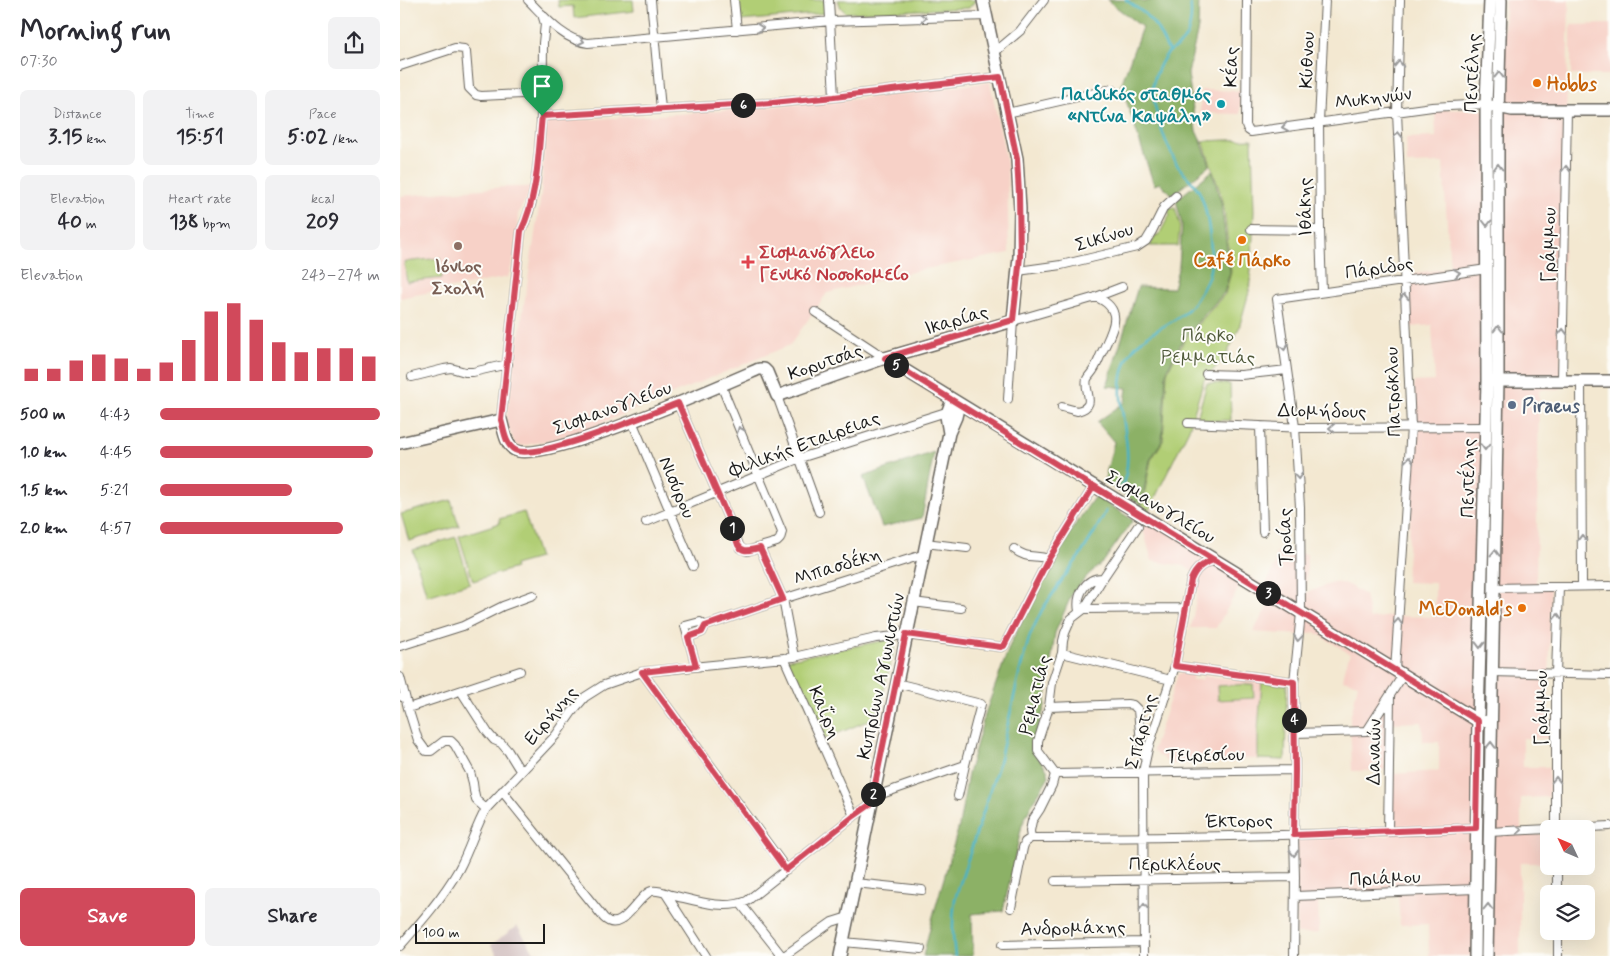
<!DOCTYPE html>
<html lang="en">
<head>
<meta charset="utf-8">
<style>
	:root { --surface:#fff; --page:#f2f2f3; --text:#2b2b33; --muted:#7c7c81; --accent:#d1495b }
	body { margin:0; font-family:Mynerve,sans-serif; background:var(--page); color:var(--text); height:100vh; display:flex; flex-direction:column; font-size:19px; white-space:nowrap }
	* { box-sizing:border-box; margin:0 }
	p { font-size:16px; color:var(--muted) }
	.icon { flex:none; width:28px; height:28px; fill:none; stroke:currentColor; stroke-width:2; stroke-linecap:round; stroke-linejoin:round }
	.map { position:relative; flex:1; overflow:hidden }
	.sheet { display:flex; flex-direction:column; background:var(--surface); width:400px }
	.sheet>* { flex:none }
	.needle { width:32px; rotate:314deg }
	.controls { position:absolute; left:1140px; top:820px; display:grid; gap:10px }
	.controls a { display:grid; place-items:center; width:55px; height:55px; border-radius:8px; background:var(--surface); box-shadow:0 5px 20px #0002; font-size:25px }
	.scale { position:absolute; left:15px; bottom:12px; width:130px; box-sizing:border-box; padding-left:5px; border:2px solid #1c1c1c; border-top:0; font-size:14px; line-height:18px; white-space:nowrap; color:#1c1c1c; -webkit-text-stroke:4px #fdfcf7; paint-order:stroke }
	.pin { position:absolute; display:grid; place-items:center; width:42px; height:42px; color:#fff; margin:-51px -21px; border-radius:50% 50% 50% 0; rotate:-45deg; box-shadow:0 0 5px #0007 }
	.pin .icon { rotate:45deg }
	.km { position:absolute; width:25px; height:25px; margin:-12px; border-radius:50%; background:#222; color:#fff; font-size:14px; line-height:25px; text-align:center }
	.round { display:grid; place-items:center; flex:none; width:52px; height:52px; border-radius:8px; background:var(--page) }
	.headline { display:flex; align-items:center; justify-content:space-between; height:85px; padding:0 20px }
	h1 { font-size:28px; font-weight:700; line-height:38px }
	.figures { display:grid; grid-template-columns:repeat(3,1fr); gap:8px; height:85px; padding:5px 20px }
	.figures div { display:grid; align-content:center; border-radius:8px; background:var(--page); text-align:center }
	.figures b { font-size:21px; font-weight:700 }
	.figures small { font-size:14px; font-weight:400 }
	.figures p { font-size:14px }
	.chart { height:140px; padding:10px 20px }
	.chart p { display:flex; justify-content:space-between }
	.chart svg { width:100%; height:90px; margin-top:5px; stroke:var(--accent); stroke-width:6 }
	.primary-button { display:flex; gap:10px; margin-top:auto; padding:10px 20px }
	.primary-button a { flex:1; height:58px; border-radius:8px; background:var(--accent); color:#fff; font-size:20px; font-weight:700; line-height:58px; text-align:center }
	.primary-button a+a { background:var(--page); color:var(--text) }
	ul { padding:0 20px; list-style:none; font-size:16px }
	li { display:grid; grid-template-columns:80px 60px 1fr; align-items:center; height:38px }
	li i { height:12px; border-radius:6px; background:var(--accent) }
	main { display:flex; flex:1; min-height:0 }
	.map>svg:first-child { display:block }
	.built { fill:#f7d1c7 }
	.industrial { fill:#d2bfc0 }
	.green { fill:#b1ce75; stroke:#667548 }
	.forest { fill:#8cb166; stroke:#546641 }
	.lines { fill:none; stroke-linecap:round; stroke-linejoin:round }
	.stream { stroke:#47b3c5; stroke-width:2.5 }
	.street-casing { stroke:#67635b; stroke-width:10 }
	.secondary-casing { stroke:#67635b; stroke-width:14 }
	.street { stroke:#fff; stroke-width:8 }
	.secondary { stroke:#fff; stroke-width:11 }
	.oneway { stroke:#999 }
	.route-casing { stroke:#fff; stroke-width:10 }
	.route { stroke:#d1495b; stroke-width:6 }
	.food-dot { fill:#e8710a; stroke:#fdfcf7; stroke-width:2 }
	.culture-dot { fill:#0f9aa8; stroke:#fdfcf7; stroke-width:2 }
	.education-dot { fill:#8d6e63; stroke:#fdfcf7; stroke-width:2 }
	.health-dot { fill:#e0444e; stroke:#fdfcf7; stroke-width:2 }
	.service-dot { fill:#5c6f8a; stroke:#fdfcf7; stroke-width:2 }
	.labels { text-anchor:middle; stroke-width:4; stroke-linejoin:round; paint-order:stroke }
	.street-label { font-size:19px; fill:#1c1c1c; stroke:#fdfcf7 }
	.food-label { font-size:19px; font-weight:bold; fill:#c56008; stroke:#fdfcf7; text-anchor:start }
	.culture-label { font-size:19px; font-weight:bold; fill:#0d838f; stroke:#fdfcf7; text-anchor:end }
	.health-label { font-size:19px; font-weight:bold; fill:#be3a42; stroke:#fdfcf7; text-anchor:start }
	.education-label { font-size:19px; font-weight:bold; fill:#785e54; stroke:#fdfcf7 }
	.park-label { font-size:19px; fill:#505a3b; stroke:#fdfcf7 }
	.service-label { font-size:19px; font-weight:bold; fill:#4e5e75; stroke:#fdfcf7; text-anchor:start }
</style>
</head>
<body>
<main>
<section class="sheet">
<div class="headline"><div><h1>Morning run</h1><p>07:30</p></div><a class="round"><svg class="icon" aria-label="share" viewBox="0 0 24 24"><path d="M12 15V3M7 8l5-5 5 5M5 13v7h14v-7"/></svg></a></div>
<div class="figures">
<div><p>Distance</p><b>3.15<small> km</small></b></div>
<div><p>Time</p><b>15:51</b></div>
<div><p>Pace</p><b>5:02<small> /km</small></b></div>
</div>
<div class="figures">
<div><p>Elevation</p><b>40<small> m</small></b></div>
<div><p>Heart rate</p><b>138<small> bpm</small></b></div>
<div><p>kcal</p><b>209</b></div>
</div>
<div class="chart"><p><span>Elevation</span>243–274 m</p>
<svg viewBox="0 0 160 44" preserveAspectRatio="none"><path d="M5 44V38M15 44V38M25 44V34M35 44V31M45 44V33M55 44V38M65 44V35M75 44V24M85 44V10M95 44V6M105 44V14M115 44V25M125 44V30M135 44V28M145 44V28M155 44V32"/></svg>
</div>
<ul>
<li><b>500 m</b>4:43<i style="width:100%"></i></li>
<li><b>1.0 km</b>4:45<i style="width:97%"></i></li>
<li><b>1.5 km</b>5:21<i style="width:60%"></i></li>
<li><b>2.0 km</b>4:57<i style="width:83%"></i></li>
</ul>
<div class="primary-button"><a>Save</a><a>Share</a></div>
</section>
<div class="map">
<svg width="1210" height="956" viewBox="0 0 1210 956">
	<rect width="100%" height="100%" fill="#fdfcf7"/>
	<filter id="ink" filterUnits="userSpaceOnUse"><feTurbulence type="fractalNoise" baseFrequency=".02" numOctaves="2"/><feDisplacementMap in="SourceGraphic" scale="10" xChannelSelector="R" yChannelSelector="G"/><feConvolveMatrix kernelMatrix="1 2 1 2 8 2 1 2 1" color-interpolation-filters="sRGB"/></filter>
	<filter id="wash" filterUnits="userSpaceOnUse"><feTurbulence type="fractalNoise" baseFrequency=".0096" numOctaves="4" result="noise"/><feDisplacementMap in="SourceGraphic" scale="20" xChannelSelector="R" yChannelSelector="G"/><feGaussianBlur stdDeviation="1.12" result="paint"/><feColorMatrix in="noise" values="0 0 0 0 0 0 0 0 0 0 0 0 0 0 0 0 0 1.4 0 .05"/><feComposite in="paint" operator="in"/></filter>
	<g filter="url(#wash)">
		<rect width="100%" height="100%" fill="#f3e8d1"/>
		<path class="built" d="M1105,0H1169L1160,389H1139L1136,583H1151L1148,738H1123V767H1149V797L1121,798V835L1149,834V863H1120V956H1029L1028,924L1000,925L998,895L918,898L919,933L897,934L896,838L990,836L991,774L1039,771V742H1023L1022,722L987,723L985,770L952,771L950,719L958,684L943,680L945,668L950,654L915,632L903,635L853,632L869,604L840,586L816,628H791L800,577L785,566L752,561L742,525L749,515L865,586L875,565L876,552L907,554L906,593L935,582L948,585L965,595L970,619L991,616L1035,617V583L1006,582L1016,428L1014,382L1035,381L1032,325L1011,327L1008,274L1050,268L1043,163L1007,164L1006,138L1036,137L1035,109L1102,111Z
			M1210,24V75H1171V25Z
			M590,82L607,164L609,253L520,270L427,293L390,345L178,433L122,446L115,444L106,421L141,195L146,122L293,113L430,102L510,93Z
			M801,90L841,91L840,114L800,113Z
			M105,187H132L118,214L115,255L108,277L0,298V196Z
			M781,673L793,675L792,680H802L803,676L862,682L858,729V759H835L832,763L769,764L762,757L758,756L753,750L778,674Z"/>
		<path class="industrial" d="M117,926L137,956H98L91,945Z"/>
		<path class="green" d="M158,0H233L234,11L174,18L173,6L159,7Z
			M338,0H425L426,13L341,21Z
			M438,0H576L569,8L446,13L441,8Z
			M852,139L854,211L852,259L849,292L839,328L826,356L804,380L789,429L747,514L742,506L751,460L763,441L767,373L776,354L788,335L825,294L831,272L823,201L803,141Z
			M775,207L780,225L778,246H750L756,235H759L770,214L768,212L770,208Z
			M40,258L42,278L7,282L4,262Z
			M807,383L830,384L831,420L796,421Z
			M51,500L59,526L9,541L1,514Z
			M124,512L139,558L114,565L115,568L73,581L59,536L100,523L99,519Z
			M56,537L70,583L27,596L13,550Z
			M497,638L477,717L424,739L385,660Z
			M862,682L887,685L885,760L858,759V729Z
			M853,684L854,698L818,700L817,686Z"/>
		<path class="forest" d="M707,0H740L743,2L753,0H799L798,28L788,74L796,131L801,141L810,165L772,195L760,183L754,185L721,85L742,27Z
			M812,171L821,202L830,272L824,293L787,334L775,353L766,373L762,441L750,460L741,505L704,482L714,442L697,422L725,402L727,388L707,386L738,287L773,288L779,265L782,225L776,200Z
			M534,452L522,518L482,527L463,477Z
			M695,496L733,520L704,561L688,575L672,594L655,633L645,706L633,743L635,752L647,770L649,776L630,808L622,825L603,911L572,914L573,956H523L533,916L559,826L568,774L586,711L610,645L651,560Z"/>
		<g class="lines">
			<path class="stream" d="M726,0L744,13L757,28L769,52
				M721,488C739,451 712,407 724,368C733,336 759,332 783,314C793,306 802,291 807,280C816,261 808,205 797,188C790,179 780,171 775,161C764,139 754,114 753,89C752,80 762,58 769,52C774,48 781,46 784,40C792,28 792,14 790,0
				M555,956C552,936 552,919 555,899L599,763L620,670L630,635L642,610L662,580L681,554L694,533L706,511"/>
		</g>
	</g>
	<g filter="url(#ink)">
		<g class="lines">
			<defs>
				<path id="street" d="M128,0C145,17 163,40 188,43L431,21L587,16
					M251,0L261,109
					M334,0L337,30
					M429,0L434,97
					M847,0L846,125L848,130L851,132L1032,107L1086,104
					M595,52L620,31L644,0
					M0,66L55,48L64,49L66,52L69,88L76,95L81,96L142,93
					M607,113L712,89
					M142,116L372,103L434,97L600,77
					M851,229L920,230
					M618,271L661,265L737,247L746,241L752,231L764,207L776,196
					M922,292L920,230L919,122L925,0
					M415,312L485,358
					M806,374L841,375L887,370
					M12,377L44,369L51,368L65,372H73L108,364
					M1162,380L1167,110
					M1181,381L1182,586
					M377,396L419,512
					M608,399L613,321L696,297L722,287
					M278,403L330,522L340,548L347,551L377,542L380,539L382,532L321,385
					M662,407L677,411C699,406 683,391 687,379C689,375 692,373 694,369C698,363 700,355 704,348C714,327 724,309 696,297
					M101,420L121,231C134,205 136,181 139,152C142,116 143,79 143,43L145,24L142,14
					M232,421L293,566
					M788,423L905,428L1086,427
					M860,426L863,532
					M246,522L400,458L546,412
					M525,543L567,548
					M360,548L383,599L394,657
					M614,549C628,560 634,554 649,559
					M1094,588L1210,586
					M513,602L561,608
					M684,609L786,608
					M679,611C676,596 685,577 703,578
					M288,637L302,632L305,626L383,599L522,555
					M0,646L63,626L103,606L133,595
					M662,653L771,680
					M384,658L454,816
					M296,666L285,626L300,622L305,626
					M775,666L894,682
					M995,670L1011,427L997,112L1000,0
					M242,672L387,870
					M1092,672L1210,675
					M0,677L5,696L2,697
					M496,683L581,704L565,765L558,796
					M61,691L88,733L94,740L101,743L108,751L121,772
					M5,696L8,708L120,671
					M649,707L727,704L733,705L738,710L741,743L745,758
					M8,708L18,740L26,751H31L44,741H51L55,745L70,772L73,783L74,791L76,800L86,809
					M895,733L967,731L1003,675
					M655,774L895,770
					M102,791L204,918C222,936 238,894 252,891C259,890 265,893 271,895C294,900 323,911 347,901L454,816L471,804
					M473,797L565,765
					M1154,829L1210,826
					M1156,829V674L1159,587
					M988,832L990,696
					M1089,832L1149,829
					M631,838C780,838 928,835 1076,828
					M631,838L630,831L632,821L640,809L652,785L655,774L638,751V741L649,707L652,683L662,653L663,641L665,633L671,619L684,609L703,578L738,526
					M1157,866V894
					M655,881L895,877
					M455,883L522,890
					M266,894L306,956
					M895,896L1076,889
					M341,904L382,956
					M611,908L623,848L625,842L631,838
					M1158,931V956
					M443,942L521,949
					M602,945L744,942
					M0,946C21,922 43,897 59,869C70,849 75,828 86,809L156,735L172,712L185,697L204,685L242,672L394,657L476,638L506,635L601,647L604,646L648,560L694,486
					M384,956L432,922L448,917
					M744,956L743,772L748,749L775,666L791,580C796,568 802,564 814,560
					M894,956L895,877L894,835L895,770L894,682L901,613L900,507L895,427L877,299L1087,269"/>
				<path id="secondary" d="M1093,106L1112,110H1210
					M485,358L1070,716L1078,721H1084
					M1092,381H1210
					M549,433L546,416L552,400
					M0,443L101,420C104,429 105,445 115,450C141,465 324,384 359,369H364L367,372L377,396L485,358L613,321L619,257L620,209L617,159L583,0
					M440,956L549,433L556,417L559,404
					M1075,956L1078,721L1087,381L1086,104L1090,0
					M1087,956L1098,381V114L1101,0"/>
			</defs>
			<use href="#street" class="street-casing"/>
			<use href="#secondary" class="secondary-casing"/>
			<use href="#street" class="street"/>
			<use href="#secondary" class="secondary"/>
		</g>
		<defs><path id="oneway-chevron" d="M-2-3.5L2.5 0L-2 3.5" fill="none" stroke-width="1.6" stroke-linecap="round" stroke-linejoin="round" transform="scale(1.25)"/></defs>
		<g class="oneway">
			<use href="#oneway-chevron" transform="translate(523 18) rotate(-2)"/>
			<use href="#oneway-chevron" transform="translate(360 28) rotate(-5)"/>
			<use href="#oneway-chevron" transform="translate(181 41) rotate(12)"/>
			<use href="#oneway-chevron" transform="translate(999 64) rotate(-88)"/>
			<use href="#oneway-chevron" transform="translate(1099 75) rotate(-89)"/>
			<use href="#oneway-chevron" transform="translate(885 127) rotate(171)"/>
			<use href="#oneway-chevron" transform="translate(998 135) rotate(-92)"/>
			<use href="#oneway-chevron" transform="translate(1098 167) rotate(-90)"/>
			<use href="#oneway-chevron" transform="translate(1166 169) rotate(-89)"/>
			<use href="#oneway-chevron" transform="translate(1087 223) rotate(90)"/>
			<use href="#oneway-chevron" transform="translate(1057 273) rotate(-8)"/>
			<use href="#oneway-chevron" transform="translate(1004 297) rotate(-93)"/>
			<use href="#oneway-chevron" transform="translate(1098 329) rotate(-90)"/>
			<use href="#oneway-chevron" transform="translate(1163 332) rotate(-89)"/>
			<use href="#oneway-chevron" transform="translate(884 347) rotate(82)"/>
			<use href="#oneway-chevron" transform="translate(932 428) rotate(180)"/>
			<use href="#oneway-chevron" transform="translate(340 430) rotate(-112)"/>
			<use href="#oneway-chevron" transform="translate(1085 447) rotate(91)"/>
			<use href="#oneway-chevron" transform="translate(1009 460) rotate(-86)"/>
			<use href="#oneway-chevron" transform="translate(898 476) rotate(86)"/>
			<use href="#oneway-chevron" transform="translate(1182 538) rotate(-91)"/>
			<use href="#oneway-chevron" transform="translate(1095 553) rotate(-89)"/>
			<use href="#oneway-chevron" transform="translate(1158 617) rotate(-88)"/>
			<use href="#oneway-chevron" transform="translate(998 622) rotate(-86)"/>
			<use href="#oneway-chevron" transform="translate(898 638) rotate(95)"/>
			<use href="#oneway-chevron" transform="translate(1080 645) rotate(91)"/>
			<use href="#oneway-chevron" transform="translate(1091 745) rotate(-89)"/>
			<use href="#oneway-chevron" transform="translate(1156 780) rotate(-90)"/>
			<use href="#oneway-chevron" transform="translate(1119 830) rotate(-2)"/>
			<use href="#oneway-chevron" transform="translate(894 853) rotate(88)"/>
			<use href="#oneway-chevron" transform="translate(744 907) rotate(-90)"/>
			<use href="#oneway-chevron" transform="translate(1088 907) rotate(-89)"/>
		</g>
	</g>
	<g class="lines" filter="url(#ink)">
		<defs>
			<path id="route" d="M142,116C138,155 138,195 121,231L101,420C104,429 105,445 115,450C136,462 252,413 278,403L330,522L338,545C343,554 352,549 360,548L383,599L305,626L302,632L288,637L296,666L242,672L386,870L454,816L471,804L506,634L601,647L604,646L648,560L694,486C738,513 781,540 826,567L1078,721L1076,828L894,835L895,770L894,682L775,666L791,580C796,568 802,564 814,560C704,493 594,427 485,358L613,320L620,257L619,194L617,159L600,77L434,97L372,103L142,116"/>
		</defs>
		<use href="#route" class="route-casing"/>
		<use href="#route" class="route"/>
	</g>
	<g class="food-dot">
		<circle cx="1137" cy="83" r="5"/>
		<circle cx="842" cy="240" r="5"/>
		<circle cx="1122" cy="608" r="5"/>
	</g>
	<circle class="culture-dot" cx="821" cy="104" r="5"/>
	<circle class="education-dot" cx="58" cy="246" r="5"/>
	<path class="health-dot" d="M345.5 254.5h5v5h5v5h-5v5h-5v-5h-5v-5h5z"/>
	<circle class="service-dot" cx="1112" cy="405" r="5"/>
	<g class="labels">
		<g class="street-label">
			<text transform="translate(906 60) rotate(-88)" y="7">Κύθνου</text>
			<text transform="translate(830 67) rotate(-89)" y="7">Κέας</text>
			<text transform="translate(1071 73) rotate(-88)" y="7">Πεντέλης</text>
			<text transform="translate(973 97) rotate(-7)" y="7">Μυκηνών</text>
			<text transform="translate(904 207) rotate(-91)" y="7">Ιθάκης</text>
			<text transform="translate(704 236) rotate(-17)" y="7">Σικίνου</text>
			<text transform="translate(1148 245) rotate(-89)" y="7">Γράμμου</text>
			<text transform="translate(979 267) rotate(-8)" y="7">Πάριδος</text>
			<text transform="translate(556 319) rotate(-16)" y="7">Ικαρίας</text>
			<text transform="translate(425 361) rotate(-19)" y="7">Κορυτσάς</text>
			<text transform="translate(992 392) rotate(-92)" y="7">Πατρόκλου</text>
			<text transform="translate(212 407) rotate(-20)" y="7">Σισμανογλείου</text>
			<text transform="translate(922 410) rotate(1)" y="7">Διομήδους</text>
			<text transform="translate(404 443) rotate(-20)" y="7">Φιλικής Εταιρειας</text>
			<text transform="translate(1067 478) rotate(-89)" y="7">Πεντέλης</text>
			<text transform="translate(278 487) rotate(67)" y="7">Νισύρου</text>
			<text transform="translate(761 506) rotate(31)" y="7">Σισμανογλείου</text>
			<text transform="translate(884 537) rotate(-91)" y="7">Τροίας</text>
			<text transform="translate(437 565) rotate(-17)" y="7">Μπασδέκη</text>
			<text transform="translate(480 676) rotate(-78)" y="7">Κυπρίων Αγωνιστών</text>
			<text transform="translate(634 695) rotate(-76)" y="7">Ρεματιάς</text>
			<text transform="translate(1140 708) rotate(-90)" y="7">Γράμμου</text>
			<text transform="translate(426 712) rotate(66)" y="7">Καΐρη</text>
			<text transform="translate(150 715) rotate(-49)" y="7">Ειρήνης</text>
			<text transform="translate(740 731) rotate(-75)" y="7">Σπάρτης</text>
			<text transform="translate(973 752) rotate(-89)" y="7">Δαναών</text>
			<text transform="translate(805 754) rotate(-1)" y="7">Τειρεσίου</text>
			<text transform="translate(839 820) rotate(-1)" y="7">Έκτορος</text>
			<text x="775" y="870">Περικλέους</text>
			<text transform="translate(985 877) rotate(-2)" y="7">Πριάμου</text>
			<text transform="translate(673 927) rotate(-1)" y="7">Ανδρομάχης</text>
		</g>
		<g class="food-label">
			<text x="1147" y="90">Hobbs</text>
			<text x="842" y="266" text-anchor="middle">Café Πάρκο</text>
			<text x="1112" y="615" text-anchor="end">McDonald's</text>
		</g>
		<g class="culture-label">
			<text x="811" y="100">Παιδικός σταθμός<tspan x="811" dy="22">«Ντίνα Καψάλη»</tspan></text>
		</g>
		<g class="health-label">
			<text x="359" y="258">Σισμανόγλειο<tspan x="359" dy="22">Γενικό Νοσοκομείο</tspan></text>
		</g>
		<g class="education-label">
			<text x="58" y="272">Ιόνιος<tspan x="58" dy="22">Σχολή</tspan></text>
		</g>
		<g class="park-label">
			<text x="808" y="341">Πάρκο<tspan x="808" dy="22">Ρεμματιάς</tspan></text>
		</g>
		<g class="service-label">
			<text x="1122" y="412">Piraeus</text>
		</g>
	</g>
</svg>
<div class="controls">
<a><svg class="needle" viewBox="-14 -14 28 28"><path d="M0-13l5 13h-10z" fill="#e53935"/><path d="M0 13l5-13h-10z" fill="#7c7c81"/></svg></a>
<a><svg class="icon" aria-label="layers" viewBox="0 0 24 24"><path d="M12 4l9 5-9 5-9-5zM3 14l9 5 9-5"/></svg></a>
</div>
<div class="scale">100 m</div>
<div class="pin" style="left:142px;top:116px;background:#1e9e55"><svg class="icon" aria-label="arrive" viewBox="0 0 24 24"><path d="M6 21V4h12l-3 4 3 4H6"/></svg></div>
<b class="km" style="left:332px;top:528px">1</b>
<b class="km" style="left:473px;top:794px">2</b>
<b class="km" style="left:868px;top:593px">3</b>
<b class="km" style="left:894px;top:720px">4</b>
<b class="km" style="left:496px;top:365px">5</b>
<b class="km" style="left:343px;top:105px">6</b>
</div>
</main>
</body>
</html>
